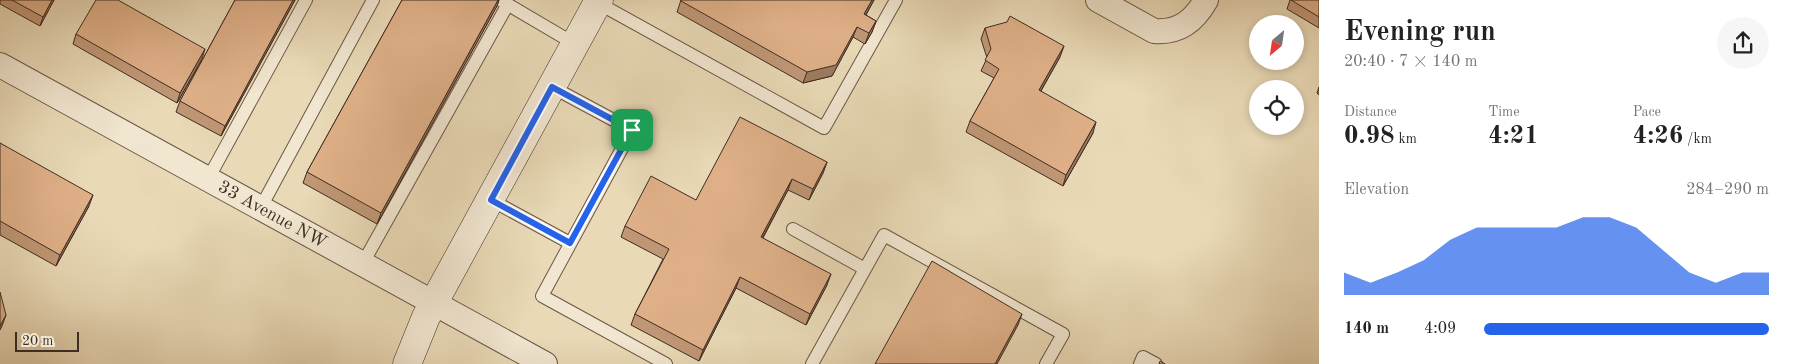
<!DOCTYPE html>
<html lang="en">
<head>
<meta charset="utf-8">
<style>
	:root { --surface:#fff; --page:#f6f6f6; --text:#222; --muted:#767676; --accent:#2563eb }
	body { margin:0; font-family:"Old Standard TT",serif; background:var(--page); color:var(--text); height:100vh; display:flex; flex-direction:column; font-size:19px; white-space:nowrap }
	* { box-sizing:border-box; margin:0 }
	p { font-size:16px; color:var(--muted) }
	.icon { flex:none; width:28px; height:28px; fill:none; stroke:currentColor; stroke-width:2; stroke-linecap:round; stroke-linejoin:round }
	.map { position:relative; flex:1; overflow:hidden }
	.side { display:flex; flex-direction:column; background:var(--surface); width:475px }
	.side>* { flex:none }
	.needle { width:32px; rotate:209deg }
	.tools { position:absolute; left:1249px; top:15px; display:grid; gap:10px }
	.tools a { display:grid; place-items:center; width:55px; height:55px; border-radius:50%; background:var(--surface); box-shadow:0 2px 8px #0003; font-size:25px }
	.scale { position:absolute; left:15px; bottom:12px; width:64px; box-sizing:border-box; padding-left:5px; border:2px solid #3f2c22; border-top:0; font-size:14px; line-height:18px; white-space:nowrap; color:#3f2c22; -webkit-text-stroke:4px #f1e6d0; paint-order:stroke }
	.pin { position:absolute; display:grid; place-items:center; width:42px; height:42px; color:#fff; margin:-21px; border-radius:10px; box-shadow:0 2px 8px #0006 }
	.round { display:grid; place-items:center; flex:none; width:52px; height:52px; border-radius:26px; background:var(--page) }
	.overview { display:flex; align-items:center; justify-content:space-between; height:85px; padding:0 25px }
	h1 { font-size:28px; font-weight:800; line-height:38px }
	.stats { display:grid; grid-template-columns:repeat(3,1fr); gap:8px; height:85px; padding:5px 25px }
	.stats div { display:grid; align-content:center }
	.stats b { font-size:25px; font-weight:800 }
	.stats small { font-size:14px; font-weight:400 }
	.stats p { font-size:14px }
	.chart { height:140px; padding:10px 25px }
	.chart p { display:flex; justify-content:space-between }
	.chart svg { width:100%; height:90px; margin-top:5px; fill:var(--accent); opacity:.7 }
	ul { padding:0 25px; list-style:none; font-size:16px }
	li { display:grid; grid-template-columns:80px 60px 1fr; align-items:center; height:38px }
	li i { height:12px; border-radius:6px; background:var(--accent) }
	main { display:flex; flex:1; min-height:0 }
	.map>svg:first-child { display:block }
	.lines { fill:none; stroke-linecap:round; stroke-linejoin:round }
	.lane-casing { stroke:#6a5747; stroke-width:14 }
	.street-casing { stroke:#6a5747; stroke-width:26 }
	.secondary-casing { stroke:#3f2c22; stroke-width:29 }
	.lane { stroke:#f1e6d0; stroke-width:12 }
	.street { stroke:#f1e6d0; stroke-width:24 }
	.secondary { stroke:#f1e6d0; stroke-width:28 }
	.wall { fill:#c09775; stroke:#3f2c22 }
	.shaded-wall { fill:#9c7b5f; stroke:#3f2c22 }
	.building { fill:#dfb088; stroke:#3f2c22 }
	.route-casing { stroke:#fff; stroke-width:10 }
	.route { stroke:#2563eb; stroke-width:6 }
	.labels { text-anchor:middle; stroke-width:5; stroke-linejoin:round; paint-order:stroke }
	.street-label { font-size:18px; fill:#3f2c22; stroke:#f1e6d0 }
</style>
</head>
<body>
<main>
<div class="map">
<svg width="1319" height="364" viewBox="0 0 1319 364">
	<rect width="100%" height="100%" fill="#e9d9b6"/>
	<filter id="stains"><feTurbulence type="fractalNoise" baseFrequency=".004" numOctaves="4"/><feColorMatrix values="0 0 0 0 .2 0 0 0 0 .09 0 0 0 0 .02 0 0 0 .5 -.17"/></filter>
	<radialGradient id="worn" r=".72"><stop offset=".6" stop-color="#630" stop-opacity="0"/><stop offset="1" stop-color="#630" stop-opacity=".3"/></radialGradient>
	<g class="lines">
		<defs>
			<path id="lane" d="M502,1L575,44
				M598,3L824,128L896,0
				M552,87L632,130L542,296L666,364
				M208,179L306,0
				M491,200L570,243
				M261,207L373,0
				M793,229L865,269
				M363,263L508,4
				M812,364L884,235L1063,334L1046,364
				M1140,364L1143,357L1156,364"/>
			<path id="street" d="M1098,0L1154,31C1179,33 1194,21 1206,0
				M0,65L545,364"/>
			<path id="secondary" d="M407,364L426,317L599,0"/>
		</defs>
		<use href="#lane" class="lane-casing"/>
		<use href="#street" class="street-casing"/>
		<use href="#secondary" class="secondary-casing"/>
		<use href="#lane" class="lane"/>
		<use href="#street" class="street"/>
		<use href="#secondary" class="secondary"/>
	</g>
	<path class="wall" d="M0,0H54L40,26L0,4Z
		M235,0H295L221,136L176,112L180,101Z
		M402,0H499L497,6L377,224L303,183L307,172Z
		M681,0H874L866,15L876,21L872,32L865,44L853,37L832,76L803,83L677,12Z
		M1290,0H1319V28L1287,9Z
		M985,28L1060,57L1041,91L1093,133L1063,186L966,132L970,121L994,78L981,71L987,58L981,39Z
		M76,34L202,59L177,103L73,44Z
		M1319,87V95L1317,93Z
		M0,143L89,206L56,266L0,235Z
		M827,162L823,173L809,200L788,190L763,238L827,285L806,325L736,288L699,361L631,325L635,314L663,259L621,237L625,226L696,200Z"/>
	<path class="shaded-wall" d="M52,0H54L40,26L43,17Z
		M293,0H295L221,136L225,126Z
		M498,0H499L497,6L377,224L381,213Z
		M872,0H874L860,25L864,14Z
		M876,21L872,32L865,44L869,33Z
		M857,27L853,37L832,76L803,83L807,72Z
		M1064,46L1060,57L1035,101L1039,90Z
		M205,49L202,59L177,103L180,93Z
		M1096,122L1093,133L1063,186L1066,175Z
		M827,162L823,173L809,200L813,189Z
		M792,179L788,190L757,248L761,237Z
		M93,195L89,206L56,266L60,255Z
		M831,274L827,285L806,325L810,314Z
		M740,277L736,288L699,361L703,350Z
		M1022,314L1018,325L997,364H995Z
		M6,315L2,326L0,330V326Z"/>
	<path class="building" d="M12,0H52L43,17Z
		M96,0H118L205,49L180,93L76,34Z
		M235,0H293L225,126L180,101Z
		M402,0H498L381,213L307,172Z
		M681,0H872L864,14L876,21L869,33L857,27L836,65L807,72L681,1Z
		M1291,0H1319V17Z
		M1010,16L1064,46L1039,90L1096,122L1066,175L970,121L999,69L985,60L991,49L985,28L1007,22Z
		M740,117L827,162L813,189L792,179L761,237L831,274L810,314L740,277L703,350L635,314L669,249L625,226L651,176L696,200Z
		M0,143L93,195L60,255L0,221Z
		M932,261L1022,314L995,364H875Z
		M0,292L6,315L0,326Z
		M1160,361L1165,364H1159Z"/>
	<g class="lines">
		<defs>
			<path id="route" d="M552,87L632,130L570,243L491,200Z"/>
		</defs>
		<use href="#route" class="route-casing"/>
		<use href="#route" class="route"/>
	</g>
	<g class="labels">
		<g class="street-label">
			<text transform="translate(273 214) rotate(29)" y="6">33 Avenue NW</text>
		</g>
	</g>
	<rect width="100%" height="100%" filter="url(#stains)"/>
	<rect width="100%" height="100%" fill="url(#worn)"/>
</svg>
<div class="tools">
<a><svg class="needle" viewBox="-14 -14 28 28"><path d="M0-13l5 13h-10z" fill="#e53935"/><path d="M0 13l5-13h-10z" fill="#767676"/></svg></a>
<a><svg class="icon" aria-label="locate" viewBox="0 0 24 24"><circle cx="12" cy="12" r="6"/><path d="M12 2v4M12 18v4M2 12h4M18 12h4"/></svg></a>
</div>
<div class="scale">20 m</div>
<div class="pin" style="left:632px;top:130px;background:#1e9e55"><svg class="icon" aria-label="arrive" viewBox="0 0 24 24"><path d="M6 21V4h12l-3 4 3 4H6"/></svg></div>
</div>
<section class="side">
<div class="overview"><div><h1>Evening run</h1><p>20:40 · 7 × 140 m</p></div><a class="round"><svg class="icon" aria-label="share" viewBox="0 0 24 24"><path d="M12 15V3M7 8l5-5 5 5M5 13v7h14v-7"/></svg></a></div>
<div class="stats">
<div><p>Distance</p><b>0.98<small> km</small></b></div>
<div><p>Time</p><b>4:21</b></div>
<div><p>Pace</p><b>4:26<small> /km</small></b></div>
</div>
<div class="chart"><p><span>Elevation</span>284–290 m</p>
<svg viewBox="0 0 160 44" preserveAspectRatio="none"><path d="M0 44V33L10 38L20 33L30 27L40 17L50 11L60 11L70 11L80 11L90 6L100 6L110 11L120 22L130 33L140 38L150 33L160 33V44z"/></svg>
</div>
<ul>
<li><b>140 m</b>4:09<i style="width:100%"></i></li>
</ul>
</section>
</main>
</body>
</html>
